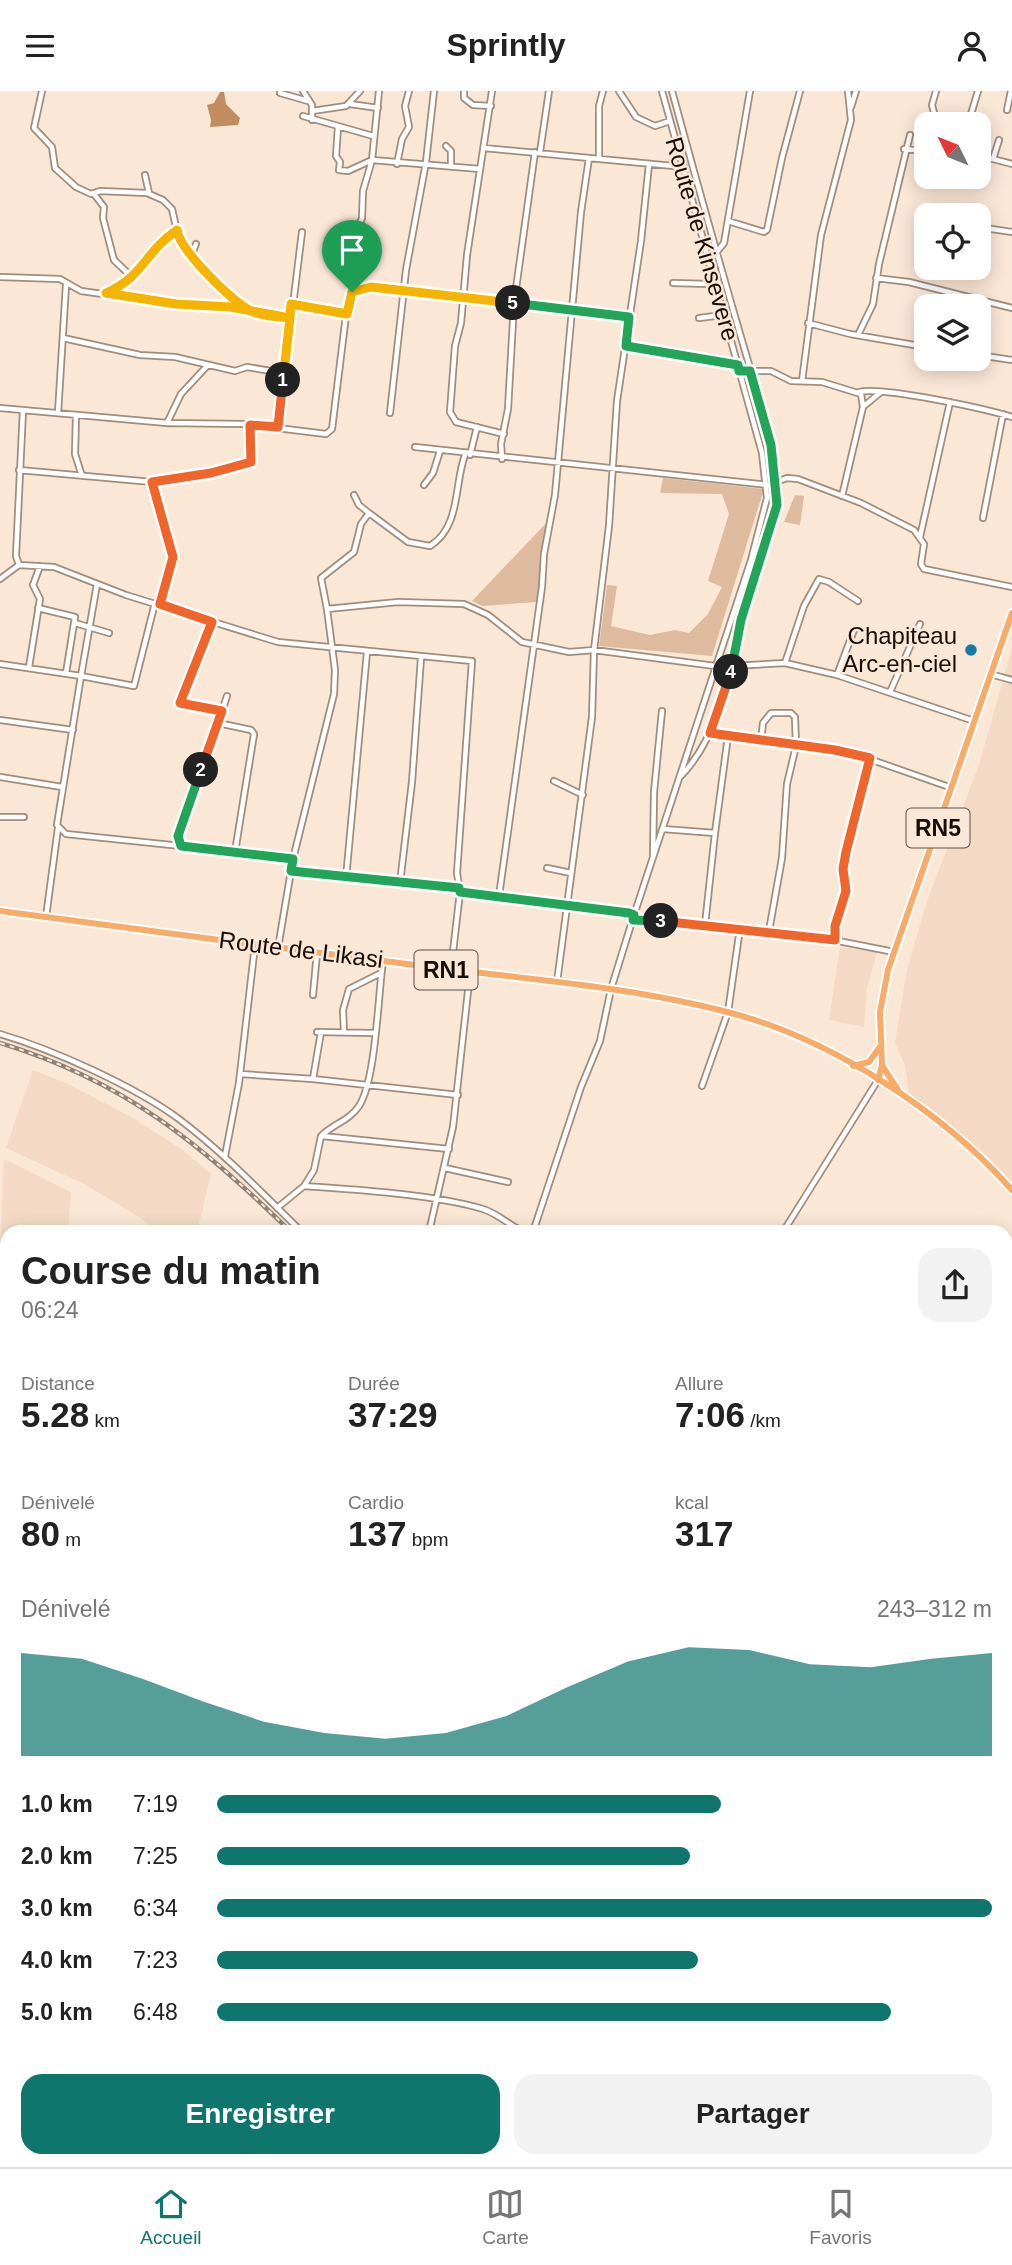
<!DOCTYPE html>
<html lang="fr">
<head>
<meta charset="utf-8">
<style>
	:root { --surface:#fff; --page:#f2f2f2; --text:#222; --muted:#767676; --line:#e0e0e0; --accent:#0f766e }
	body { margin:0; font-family:Arial,sans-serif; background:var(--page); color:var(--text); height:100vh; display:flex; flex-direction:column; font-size:26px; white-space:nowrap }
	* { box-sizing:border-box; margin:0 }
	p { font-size:23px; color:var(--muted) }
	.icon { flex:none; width:38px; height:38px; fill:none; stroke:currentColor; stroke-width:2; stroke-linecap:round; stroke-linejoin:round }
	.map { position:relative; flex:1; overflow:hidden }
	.drawer { position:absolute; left:0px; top:1134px; width:1013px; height:943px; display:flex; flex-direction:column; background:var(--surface); border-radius:21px 21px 0 0; box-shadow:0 4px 18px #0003 }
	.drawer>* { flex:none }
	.needle { width:46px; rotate:313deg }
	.tools { position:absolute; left:914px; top:21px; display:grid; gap:14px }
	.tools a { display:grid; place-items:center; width:77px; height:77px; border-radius:14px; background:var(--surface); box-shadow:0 4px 18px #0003; font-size:35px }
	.pin { position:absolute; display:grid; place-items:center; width:60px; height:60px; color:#fff; margin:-72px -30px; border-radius:50% 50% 50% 0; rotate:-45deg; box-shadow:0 0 7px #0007 }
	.pin .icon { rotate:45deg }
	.km { position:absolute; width:35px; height:35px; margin:-18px; border-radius:50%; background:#222; color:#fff; font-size:19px; line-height:35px; text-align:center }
	.round { display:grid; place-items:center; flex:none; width:74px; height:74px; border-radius:21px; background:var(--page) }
	.summary { display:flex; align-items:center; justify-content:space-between; height:119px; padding:0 21px }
	h1 { font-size:38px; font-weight:700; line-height:52px }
	.figures { display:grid; grid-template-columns:repeat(3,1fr); gap:10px; height:119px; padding:7px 21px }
	.figures div { display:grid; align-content:center }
	.figures b { font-size:35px; font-weight:700 }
	.figures small { font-size:19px; font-weight:400 }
	.figures p { font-size:19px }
	.chart { height:196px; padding:14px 21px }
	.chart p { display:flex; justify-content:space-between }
	.chart svg { width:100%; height:126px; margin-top:7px; fill:var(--accent); opacity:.7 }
	.cta { display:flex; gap:14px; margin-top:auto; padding:14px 21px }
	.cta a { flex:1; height:80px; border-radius:21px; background:var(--accent); color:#fff; font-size:28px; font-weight:700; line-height:80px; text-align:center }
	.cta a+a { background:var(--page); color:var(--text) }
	ul { padding:0 21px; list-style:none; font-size:23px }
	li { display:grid; grid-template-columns:112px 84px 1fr; align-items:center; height:52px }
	li i { height:18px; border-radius:9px; background:var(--accent) }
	header { display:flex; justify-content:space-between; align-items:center; height:91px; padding:0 21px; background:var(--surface); font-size:32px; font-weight:700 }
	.tab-bar { display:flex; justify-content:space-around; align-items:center; height:98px; border-top:2px solid var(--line); background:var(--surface); font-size:19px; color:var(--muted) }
	.tab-bar a { display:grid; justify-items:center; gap:4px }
	.tab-bar .active { color:var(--accent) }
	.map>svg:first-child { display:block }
	.built { fill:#f4dac4 }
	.green { fill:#debb9e }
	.water { fill:#c18d5e }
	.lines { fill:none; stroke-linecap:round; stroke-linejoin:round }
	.minor-casing { stroke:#9f8d7e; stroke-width:8 }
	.highway-casing { stroke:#fff; stroke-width:10 }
	.minor { stroke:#fff; stroke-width:4.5 }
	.highway { stroke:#f8ac68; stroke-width:6 }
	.rail-casing { stroke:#908277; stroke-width:4.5 }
	.rail { stroke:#fbe7d6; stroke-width:2; stroke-dasharray:5; stroke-linecap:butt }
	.split-1-casing { stroke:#fff; stroke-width:14 }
	.split-2-casing { stroke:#fff; stroke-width:14 }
	.split-3-casing { stroke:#fff; stroke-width:14 }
	.split-4-casing { stroke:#fff; stroke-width:14 }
	.split-5-casing { stroke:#fff; stroke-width:14 }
	.split-6-casing { stroke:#fff; stroke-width:14 }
	.split-1 { stroke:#f5b400; stroke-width:9 }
	.split-2 { stroke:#f0652b; stroke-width:9 }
	.split-3 { stroke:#22a559; stroke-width:9 }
	.split-4 { stroke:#f0652b; stroke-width:9 }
	.split-5 { stroke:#22a559; stroke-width:9 }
	.split-6 { stroke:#f5b400; stroke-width:9 }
	.poi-dot { fill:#167aa6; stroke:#fbe7d6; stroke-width:2.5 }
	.labels { text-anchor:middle; stroke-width:5; stroke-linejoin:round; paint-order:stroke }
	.shield { fill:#fbe7d6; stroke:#594e46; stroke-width:2 }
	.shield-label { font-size:23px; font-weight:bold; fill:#140d08 }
	.street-label { font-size:24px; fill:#140d08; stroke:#fbe7d6 }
	.poi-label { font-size:24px; fill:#140d08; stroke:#fbe7d6; text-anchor:end }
</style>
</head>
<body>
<header><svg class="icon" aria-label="menu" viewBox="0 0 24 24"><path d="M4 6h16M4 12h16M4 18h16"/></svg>Sprintly<svg class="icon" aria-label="person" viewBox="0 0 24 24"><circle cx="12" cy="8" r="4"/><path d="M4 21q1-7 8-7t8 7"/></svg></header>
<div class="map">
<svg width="1012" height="2076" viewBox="0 0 1012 2076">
	<rect width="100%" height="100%" fill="#fbe7d6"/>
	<path class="built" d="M1012,557V1096L976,1058L909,1003L905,974L895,952L907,878L927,810L979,674Z
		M840,856L877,861L867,898L864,936L829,929Z
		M33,979L68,993L133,1027L183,1059L211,1083L197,1141H159L139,1126L86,1094L6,1057Z
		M4,1068L71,1101L68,1141H7V1168L0,1164Z
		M1006,1355L1012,1359V1483L1006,1480Z
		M0,1368L7,1374V1523L0,1517Z"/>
	<path class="green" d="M663,387L764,398L712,565L599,555L607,494L617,495L611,535L650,544L675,539L689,542L708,523L722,496L708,490L729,423L722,403L660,402Z
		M795,404L804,405L800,434L784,431Z
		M551,427L537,511L482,515L472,510Z"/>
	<path class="water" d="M220,1H224L226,13L240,27L238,34L210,36L211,29L207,14L214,12Z"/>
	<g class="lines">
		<defs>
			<path id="minor" d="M42,0L34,37L52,56L55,77L76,96L91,103L100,100L147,102L163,109L172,118L179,149L217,192L251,220
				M303,0L312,14V29
				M464,0V7L473,14L491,15
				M492,0L467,164L461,232L455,255L450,321L456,331L504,343
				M619,0L636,26L655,35L670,30
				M672,0C697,92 723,185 750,277C762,319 781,367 777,412C774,448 749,492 741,529C730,582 720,644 681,685
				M936,0L932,14L937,33
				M280,2L308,10
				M350,13L378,17
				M851,16L856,0
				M1007,19L1011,0
				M312,20L346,15L360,0
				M303,25L373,45
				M968,33L978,0
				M338,36L336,65L340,71L339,79L348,80L372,69L480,78
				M999,49L993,68L1012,73
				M446,55L451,60V75
				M484,57L684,76
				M904,58L926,60
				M540,61L549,0
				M978,66L993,68
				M599,68V15L603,0
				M397,73L402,48L409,36L405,15L409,0
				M145,84L149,102
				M94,103L104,116L103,127L114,169L133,187
				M728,130L764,141L767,139L782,67L800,0
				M978,136L1012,141
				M192,163L196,153
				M708,172L724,152L750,0
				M0,186L60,188L81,200L175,213L230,216L290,227
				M876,187L909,191L1012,217
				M673,192L710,193L715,196
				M109,201C141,186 148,159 177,140
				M352,201L355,145L362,127L363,100L372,69L379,0
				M291,213L347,224
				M699,227L723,224
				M808,232L850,243L926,256
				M858,244L873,213L879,173L910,44
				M63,247L140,264L175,266L235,280L247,276L283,282
				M626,255L738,274
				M978,264L1012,269
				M739,280H771L791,290L822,291L861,303L863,316L842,405
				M802,290L821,144L851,29L848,0
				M859,301C882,295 986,318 1012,326
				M864,315L881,301
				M0,317L167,332L245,333L326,343L332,338L347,216L352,201L361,197L437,201L629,226
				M23,319L16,465L19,474L54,476L126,504L278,551L472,570L457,782L460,801L451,878
				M58,322L66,194
				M390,322L406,179L426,71L434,0
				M76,324L75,363L82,385
				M167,332L181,303L208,274
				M278,336L302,141
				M415,356L768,394L787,387L798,388L861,412L914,439L924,453L921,473L924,478L1012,496
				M465,364C454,393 461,436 430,455L408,451L369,422L361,433L354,461L321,487L327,518L398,511L464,513L488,524L522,551L569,561L594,559L715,575
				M470,364L477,336
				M502,368L501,353L508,318L514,212L535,61
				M19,379L152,391L211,382L252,371L250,334
				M152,391L173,466L160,513
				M424,394L433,382L440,360
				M354,404L359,414L369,422
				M983,427L1003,323
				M920,446L950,311
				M0,488L19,474
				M155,512L134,595L81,585L57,734L66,743L181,755
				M38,517L75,526L66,582
				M211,531L180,612L222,620
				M75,532L109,542
				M785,572L837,584L974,630
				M0,573L81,585L97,493
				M733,575L785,572L804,515L819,488L829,491L858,510
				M29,576L40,508L33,494L40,475
				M990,583L1012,589
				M837,584L854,539
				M890,601L920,533
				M227,605L178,753L293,768
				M0,629L73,639
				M218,632L251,639L254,643L235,761
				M710,642L855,663L952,697
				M761,650L763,632L771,622H791L795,626L796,655L787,693L782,767L769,840
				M0,686L62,696
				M554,690L583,704
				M0,726H24
				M663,738L715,742L705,834
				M715,742L728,645
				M653,766L654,701L662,620
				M547,777L571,782
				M291,781L459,797
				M346,787L367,561
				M400,792L412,691L421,567
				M460,801L634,824
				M499,805L542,496L544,463L555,404L581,121L589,67
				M46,826L58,737
				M633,829L808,844L894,861
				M835,849V835L846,800L843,778L846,761L870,667
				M278,857L293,768L334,603L335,579L327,518
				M557,891L592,626L594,559L609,435L617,310L641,150L649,73
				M313,904L317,862
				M317,941L374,942
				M344,941L343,919L349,898L381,882
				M0,943C54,959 134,995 179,1028C224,1062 262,1102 302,1141
				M240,983L313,988L321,941
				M313,988L458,1004
				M702,995L728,921L740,837
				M322,1045L449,1058
				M225,1065L239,992L255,854
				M445,1077L508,1091
				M304,1095C359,1099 431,1103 483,1118C501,1124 509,1135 525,1141
				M277,1117L304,1095L314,1079L321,1045C333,1033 349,1030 359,1015C376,989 378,904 383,870
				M429,1141L453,1036L470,882
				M533,1141L581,996L600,950L611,898L634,824L751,469L767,407L762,362L662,0
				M783,1141L878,989
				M0,1255L7,1309
				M1006,1352L1012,1355
				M0,1354L7,1350
				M1006,1454L1012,1458
				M1006,1569L1012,1562
				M1006,1754L1012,1756
				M1006,1788L1012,1792
				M0,1815L7,1820
				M1006,1817L1012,1820
				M1006,1848L1012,1840
				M1006,1954L1012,1957
				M0,1975L7,1964
				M0,1991L7,1998
				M1006,2007L1012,2011
				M0,2034H7
				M1006,2065L1012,2059
				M0,2069L7,2059
				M1006,2069L1012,2073
				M107,2070L116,2076
				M183,2070L190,2076
				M245,2070L252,2076
				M332,2070L340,2076
				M423,2070L433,2076
				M682,2070L689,2076
				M892,2070L898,2074
				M83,2076L87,2070
				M168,2076L172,2070
				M320,2076L325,2070
				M518,2076L522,2070
				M589,2076L592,2070
				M639,2076L642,2070
				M703,2076L706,2070
				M773,2076L777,2070
				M828,2076L831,2070
				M960,2076L964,2070
				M997,2076L1002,2070"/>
			<path id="highway" d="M0,820C136,838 271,856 407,873C513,887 623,894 727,921C830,947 942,1020 1012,1099
				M853,975L869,971L879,957
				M883,976L898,999
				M878,989L882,974L880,921L888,879L1012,522"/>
		</defs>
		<use href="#minor" class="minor-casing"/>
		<use href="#highway" class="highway-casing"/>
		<use href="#minor" class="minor"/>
		<use href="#highway" class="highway"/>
		<defs>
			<path id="rail" d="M0,952C124,990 200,1052 291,1141
				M1006,1622L1012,1624"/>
		</defs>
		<use href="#rail" class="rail-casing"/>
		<use href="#rail" class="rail"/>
	</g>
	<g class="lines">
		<defs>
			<path id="split-1" d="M283,289L290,227C278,226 262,225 251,220C232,210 180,160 177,139C144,162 144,185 106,202L176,213L230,216L290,227L291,213L347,223L352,201"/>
			<path id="split-2" d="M201,679L222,620L180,612L212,531L160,513L173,466L152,391L211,382L251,371L250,334L278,336L283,289"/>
			<path id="split-3" d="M201,679L178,745L181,755L293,768L291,780L459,797L460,801L629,822L634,824L633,829L661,830"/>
			<path id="split-4" d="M661,830L835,849V835L846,800L843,778L846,761L870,667L835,659L710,642L731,581"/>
			<path id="split-5" d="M513,212L629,226L626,255L738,274L739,280H750L771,354L777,414L741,529L731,581"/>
			<path id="split-6" d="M352,201L371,196L513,212"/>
		</defs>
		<use href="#split-1" class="split-1-casing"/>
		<use href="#split-2" class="split-2-casing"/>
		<use href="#split-3" class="split-3-casing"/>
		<use href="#split-4" class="split-4-casing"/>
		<use href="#split-5" class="split-5-casing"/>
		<use href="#split-6" class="split-6-casing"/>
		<use href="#split-1" class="split-1"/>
		<use href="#split-2" class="split-2"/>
		<use href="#split-3" class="split-3"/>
		<use href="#split-4" class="split-4"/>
		<use href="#split-5" class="split-5"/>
		<use href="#split-6" class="split-6"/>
	</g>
	<circle class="poi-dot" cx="971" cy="559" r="7"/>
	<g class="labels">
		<g class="shield">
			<rect x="906.5" y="717.5" width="63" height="39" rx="5"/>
			<rect x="414.5" y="859.5" width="63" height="39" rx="5"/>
		</g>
		<g class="shield-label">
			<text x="938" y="745">RN5</text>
			<text x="446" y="887">RN1</text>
		</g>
		<g class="street-label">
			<text transform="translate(702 148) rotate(74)" y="8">Route de Kinsevere</text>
			<text transform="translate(301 859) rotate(7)" y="8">Route de Likasi</text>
		</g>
		<g class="poi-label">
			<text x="957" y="553">Chapiteau<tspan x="957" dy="28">Arc-en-ciel</tspan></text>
		</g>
	</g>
</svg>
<div class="tools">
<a><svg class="needle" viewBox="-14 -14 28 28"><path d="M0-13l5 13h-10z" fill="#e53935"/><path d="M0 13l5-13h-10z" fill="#767676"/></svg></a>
<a><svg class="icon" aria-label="locate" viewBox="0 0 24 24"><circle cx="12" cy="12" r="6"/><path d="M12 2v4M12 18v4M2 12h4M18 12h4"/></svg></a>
<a><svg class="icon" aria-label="layers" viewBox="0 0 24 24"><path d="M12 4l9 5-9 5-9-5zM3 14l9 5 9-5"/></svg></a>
</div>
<div class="pin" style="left:352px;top:201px;background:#1e9e55"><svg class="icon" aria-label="arrive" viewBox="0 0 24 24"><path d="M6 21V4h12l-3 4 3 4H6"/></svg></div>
<b class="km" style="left:283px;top:289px">1</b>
<b class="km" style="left:201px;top:679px">2</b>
<b class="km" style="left:661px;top:830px">3</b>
<b class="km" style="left:731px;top:581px">4</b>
<b class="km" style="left:513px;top:212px">5</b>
<section class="drawer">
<div class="summary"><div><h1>Course du matin</h1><p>06:24</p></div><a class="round"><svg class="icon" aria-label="share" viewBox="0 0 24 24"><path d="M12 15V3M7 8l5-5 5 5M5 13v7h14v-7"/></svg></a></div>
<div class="figures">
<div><p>Distance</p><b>5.28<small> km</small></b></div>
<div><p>Durée</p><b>37:29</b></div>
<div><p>Allure</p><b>7:06<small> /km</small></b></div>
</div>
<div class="figures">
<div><p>Dénivelé</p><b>80<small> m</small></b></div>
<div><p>Cardio</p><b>137<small> bpm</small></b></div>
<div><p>kcal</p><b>317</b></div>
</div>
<div class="chart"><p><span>Dénivelé</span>243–312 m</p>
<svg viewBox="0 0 160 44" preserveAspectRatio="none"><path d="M0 44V8L10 10L20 17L30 25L40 32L50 36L60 38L70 36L80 30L90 20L100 11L110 6L120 7L130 12L140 13L150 10L160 8V44z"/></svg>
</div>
<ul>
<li><b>1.0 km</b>7:19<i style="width:65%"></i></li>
<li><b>2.0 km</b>7:25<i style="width:61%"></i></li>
<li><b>3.0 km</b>6:34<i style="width:100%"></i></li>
<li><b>4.0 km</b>7:23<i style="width:62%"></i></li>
<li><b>5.0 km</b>6:48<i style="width:87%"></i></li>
</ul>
<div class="cta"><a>Enregistrer</a><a>Partager</a></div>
</section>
</div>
<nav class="tab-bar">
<a class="active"><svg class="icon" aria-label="home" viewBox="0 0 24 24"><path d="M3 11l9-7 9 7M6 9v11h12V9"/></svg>Accueil</a>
<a><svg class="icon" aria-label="map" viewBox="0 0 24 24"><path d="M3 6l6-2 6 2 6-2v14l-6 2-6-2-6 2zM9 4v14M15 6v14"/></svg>Carte</a>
<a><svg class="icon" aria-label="saved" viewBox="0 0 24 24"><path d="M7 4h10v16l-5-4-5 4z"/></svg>Favoris</a>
</nav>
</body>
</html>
